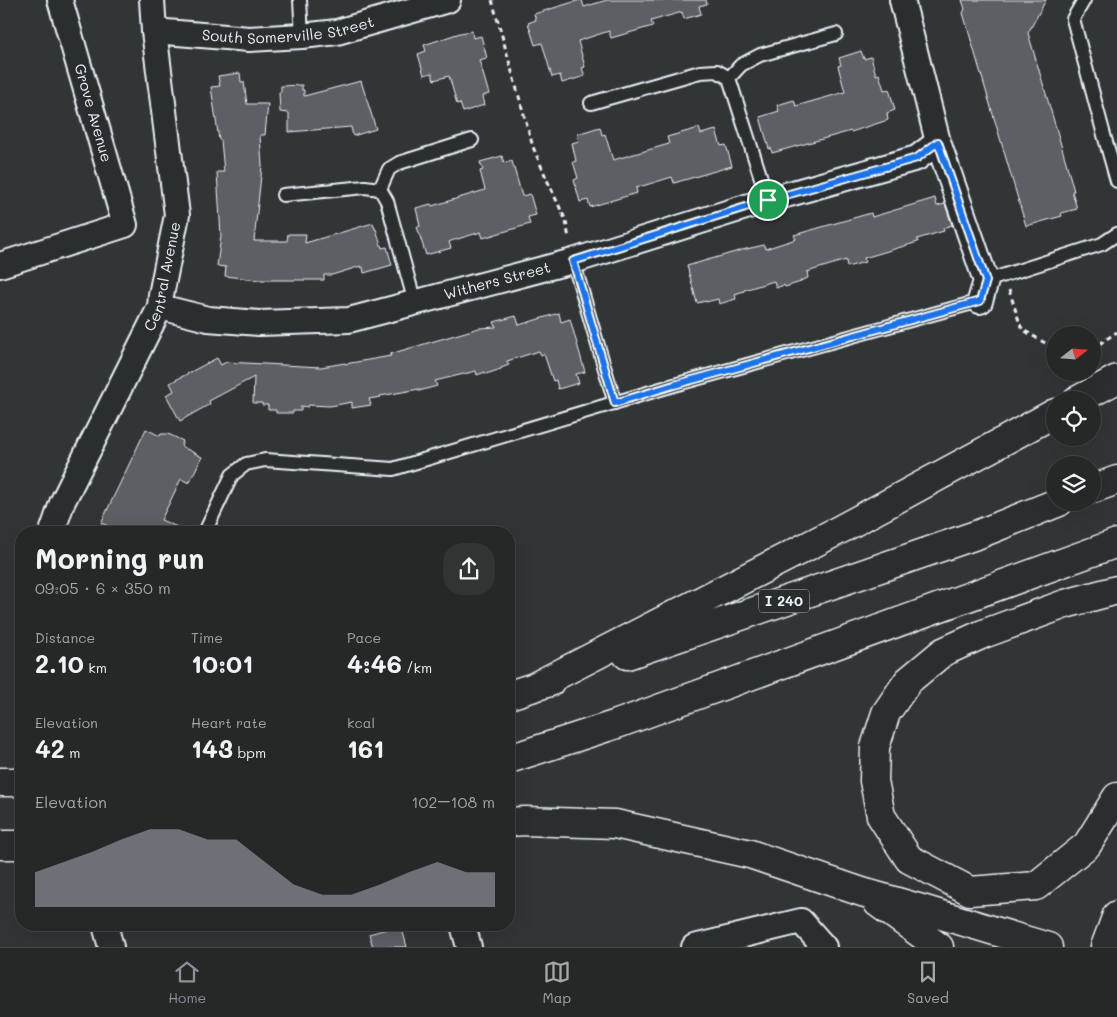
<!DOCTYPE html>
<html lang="en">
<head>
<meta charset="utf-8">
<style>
	:root { --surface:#262828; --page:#323434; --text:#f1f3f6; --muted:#a4a6a8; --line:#424445; --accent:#8c9099 }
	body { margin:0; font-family:Mali,sans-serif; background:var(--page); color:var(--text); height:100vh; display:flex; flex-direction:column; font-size:19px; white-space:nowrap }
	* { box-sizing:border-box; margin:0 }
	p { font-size:16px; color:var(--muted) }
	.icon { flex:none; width:28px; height:28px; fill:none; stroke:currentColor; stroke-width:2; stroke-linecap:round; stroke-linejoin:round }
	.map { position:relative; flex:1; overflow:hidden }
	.details { position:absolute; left:15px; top:526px; width:500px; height:405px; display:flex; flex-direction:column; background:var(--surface); border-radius:20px; box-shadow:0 5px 20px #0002,0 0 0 1px var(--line) }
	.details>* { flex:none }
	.needle { width:32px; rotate:73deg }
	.controls { position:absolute; left:1046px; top:326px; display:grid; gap:10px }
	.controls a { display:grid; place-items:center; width:55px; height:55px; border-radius:50%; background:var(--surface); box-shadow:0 5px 20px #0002,0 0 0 1px var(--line); font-size:25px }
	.pin { position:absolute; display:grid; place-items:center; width:42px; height:42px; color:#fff; margin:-21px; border:2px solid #fff; border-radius:50%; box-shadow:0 1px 5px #0007 }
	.round { display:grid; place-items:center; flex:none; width:52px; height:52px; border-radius:20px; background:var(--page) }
	.headline { display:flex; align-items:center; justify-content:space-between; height:85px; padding:0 20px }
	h1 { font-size:28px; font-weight:700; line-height:38px }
	.figures { display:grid; grid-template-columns:repeat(3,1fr); gap:8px; height:85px; padding:5px 20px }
	.figures div { display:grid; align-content:center }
	.figures b { font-size:25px; font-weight:700 }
	.figures small { font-size:14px; font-weight:400 }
	.figures p { font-size:14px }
	.chart { height:140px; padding:10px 20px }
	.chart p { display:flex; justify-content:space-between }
	.chart svg { width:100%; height:90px; margin-top:5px; fill:var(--accent); opacity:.7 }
	.dock { display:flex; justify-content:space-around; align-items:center; height:70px; border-top:1px solid var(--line); background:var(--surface); font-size:14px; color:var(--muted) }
	.dock a { display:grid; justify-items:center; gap:2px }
	.dock .active { color:var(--accent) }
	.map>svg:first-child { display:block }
	.building { fill:#5c6063; stroke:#e8f1f8 }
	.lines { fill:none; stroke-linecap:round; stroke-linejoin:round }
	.service-casing { stroke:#e8f1f8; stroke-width:16 }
	.minor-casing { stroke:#e8f1f8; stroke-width:28 }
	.primary-casing { stroke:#e8f1f8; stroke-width:31 }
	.motorway-casing { stroke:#e8f1f8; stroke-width:31 }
	.path { stroke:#e8f1f8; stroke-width:3; stroke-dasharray:5 4; stroke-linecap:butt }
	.service { stroke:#2a2d2e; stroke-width:12 }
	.minor { stroke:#2a2d2e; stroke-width:24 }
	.primary { stroke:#2a2d2e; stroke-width:28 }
	.motorway { stroke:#2a2d2e; stroke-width:28 }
	.route-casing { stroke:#fff; stroke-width:10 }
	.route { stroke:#1a73e8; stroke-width:6 }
	.labels { text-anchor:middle; stroke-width:5; stroke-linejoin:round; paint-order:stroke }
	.shield { fill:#2a2d2e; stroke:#afb6bb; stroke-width:1 }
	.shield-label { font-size:14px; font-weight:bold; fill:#e8f1f8 }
	.street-label { font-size:15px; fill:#e8f1f8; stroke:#2a2d2e }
</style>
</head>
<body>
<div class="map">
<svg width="1117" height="947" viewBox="0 0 1117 947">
	<rect width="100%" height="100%" fill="#323536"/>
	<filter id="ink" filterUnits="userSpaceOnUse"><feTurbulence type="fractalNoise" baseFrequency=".02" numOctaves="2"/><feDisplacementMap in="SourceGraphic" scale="10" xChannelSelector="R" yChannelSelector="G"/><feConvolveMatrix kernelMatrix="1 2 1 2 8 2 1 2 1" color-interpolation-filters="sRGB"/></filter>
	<g filter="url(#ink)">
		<path class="building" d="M580,0H582L584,7L607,0H706L707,4L699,6L701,14L684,19L682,12L651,21L653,26L611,38L609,31L578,41L585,67L582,68L585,76L562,83L560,75L552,77L542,43L535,45L528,23L536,20L534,14Z
			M962,0H1046L1028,33L1064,155L1074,191H1072L1077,209L1061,213L1062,216L1026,226L963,13L965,9Z
			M472,31L473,38L481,36L487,58L479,60L489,94L482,96L484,105L463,112L460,103L457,104L449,76L434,80L432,73L424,75L418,54L426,51L424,45L460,33Z
			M861,51L864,59L871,57L876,75L879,74L884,90L889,89L895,110L887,113L888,120L851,132V131L772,153L771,148L769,149L760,117L779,111L777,105L794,100L796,106L845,92L838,66L841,65L839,58Z
			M240,73L241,82H244L247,104H268L265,135H260L262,166L254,241H287L288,234H306L305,243L373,223L375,229H376L382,248L387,247L392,265L364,273L363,267L361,268V266L332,275H324V280H259L225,276L226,267L217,266L221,236L217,172H224L221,140H219L211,87L220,86L218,76Z
			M361,81L376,129L353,136L351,127L289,132V113L280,112L279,92H281V86L302,85V90H304V96Z
			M600,127L602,135L605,134L613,160L669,144L667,137L699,128L701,134L716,130L721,146L726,145L732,166L674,183L672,177L636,188L637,193L590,207L588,200L580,202L574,180L578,178L573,162L576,161L572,143L579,141L577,134Z
			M502,156L504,163L512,161L522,196L530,194L536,215L528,217L530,224L483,238L481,232L451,241L449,242L451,248L426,255L417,227L420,226L416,208L431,204L432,206L485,190L480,171L483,170L480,162Z
			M935,198L937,206L945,204L952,225L943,228L944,231L917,239L918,242L864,258L865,262L847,267L846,260L807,272L808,278L800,281L801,282L785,287L784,285L776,288L774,281L744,290V291L735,294L736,299L719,304L718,299L706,302V301L697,303L687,266L742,250L764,245L765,249L796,239L794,235L871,213L872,217Z
			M559,313L561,322L570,319L585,372L576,374L579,383L558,389L556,380L553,381L544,354L541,355L539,351L507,361L509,365L501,368V369L486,374L485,372L477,375L476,371L435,381L437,386L419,391V389L380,396L381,397L369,399L371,405L352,408V402L330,406L309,405L308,407L301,406V411H293V413H276V410H268V405H262V403H253L254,377L209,401L210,404L180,421L166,395L174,391L170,383L217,358L221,365L226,362L321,367L345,363V364L391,356L390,354L479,328L496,327L494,322L516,316L519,325Z
			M146,429L160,436L161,434H168L183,441L181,446L202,457L189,483L181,479L161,520L189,532H122L101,523Z
			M401,925L407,947H373L369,934Z"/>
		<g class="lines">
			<defs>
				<path id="service" d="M300,0L302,36
					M1084,0L1073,19L1104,135L1117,181
					M729,78L741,65L760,55L836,34
					M591,103L700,72L717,71L729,78L768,200
					M380,189L389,169L399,163L472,140
					M283,195L365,187L380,189L387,201L415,303
					M573,261L615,403
					M986,281L1102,244L1117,234
					M205,532L232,475L246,464L265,460L393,469L674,385L980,301"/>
				<g id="minor">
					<path d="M902,0L938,142L986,281L980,301"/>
					<path id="s1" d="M154,31L249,39L302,36L337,32L448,0"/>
					<path d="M0,265L125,225L60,0"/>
					<path id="s2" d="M160,307L208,319L259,323L349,320L573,261L768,200L917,158L938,142"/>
					<path id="s3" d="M52,532L62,503L160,307L161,295L177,215L154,31L152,0"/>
					<path d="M105,925L111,947"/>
					<path d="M463,925L469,947"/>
					<path d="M694,947L801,921L824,947"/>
				</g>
				<path id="primary" d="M1105,947L1117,915"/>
				<path id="motorway" d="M1078,400L1117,379
					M1092,489L1117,480
					M1117,590L1065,604L983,634L943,652L908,681L886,713L875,747L874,781L881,816L909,859L970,891L1036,886L1087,845L1117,797
					M627,655L979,534L1059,502
					M534,687L841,529L1055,413
					M509,695L550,682
					M509,759L617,724L1117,543
					M0,782H21
					M509,822L525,821L615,824L750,854L862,892L925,910L1048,947
					M0,845H21
					M878,903L939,947"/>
			</defs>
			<use href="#service" class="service-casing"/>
			<use href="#minor" class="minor-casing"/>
			<use href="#primary" class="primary-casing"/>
			<use href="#motorway" class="motorway-casing"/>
			<path class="path" d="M492,0L533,147L548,182L566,221L569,239
				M1009,290L1021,327L1025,331L1055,349
				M1092,349L1117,332"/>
			<use href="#service" class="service"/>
			<use href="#minor" class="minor"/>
			<use href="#primary" class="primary"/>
			<use href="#motorway" class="motorway"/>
		</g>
	</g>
	<g class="lines" filter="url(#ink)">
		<defs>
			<path id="route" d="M938,142L986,281L980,301L674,385L615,403L573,261L768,200L917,158Z"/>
		</defs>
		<use href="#route" class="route-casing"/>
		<use href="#route" class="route"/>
	</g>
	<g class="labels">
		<rect class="shield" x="759" y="589.5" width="50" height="23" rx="4"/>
		<g class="shield-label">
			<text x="784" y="606">I 240</text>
		</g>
		<g class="street-label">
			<text dy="5" stroke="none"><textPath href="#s1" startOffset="135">South Somerville Street</textPath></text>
			<text transform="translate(93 113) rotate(74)" y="5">Grove Avenue</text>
			<text dy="5" stroke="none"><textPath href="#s3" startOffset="280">Central Avenue</textPath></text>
			<text dy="5" stroke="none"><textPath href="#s2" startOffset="344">Withers Street</textPath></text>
		</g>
	</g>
</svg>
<div class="controls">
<a><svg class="needle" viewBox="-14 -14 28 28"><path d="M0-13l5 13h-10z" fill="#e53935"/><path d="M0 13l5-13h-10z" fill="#a4a6a8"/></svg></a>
<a><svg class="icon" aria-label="locate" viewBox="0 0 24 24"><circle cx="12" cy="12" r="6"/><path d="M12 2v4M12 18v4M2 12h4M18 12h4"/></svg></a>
<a><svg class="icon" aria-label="layers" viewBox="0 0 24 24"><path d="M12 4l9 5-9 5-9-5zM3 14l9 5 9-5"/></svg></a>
</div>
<div class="pin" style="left:768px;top:200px;background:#1e9e55"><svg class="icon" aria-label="arrive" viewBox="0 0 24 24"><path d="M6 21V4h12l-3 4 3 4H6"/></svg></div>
<section class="details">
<div class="headline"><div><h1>Morning run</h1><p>09:05 · 6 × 350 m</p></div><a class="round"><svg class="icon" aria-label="share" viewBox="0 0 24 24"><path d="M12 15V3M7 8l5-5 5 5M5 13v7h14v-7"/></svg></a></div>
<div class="figures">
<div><p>Distance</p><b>2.10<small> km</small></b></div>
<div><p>Time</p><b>10:01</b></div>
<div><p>Pace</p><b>4:46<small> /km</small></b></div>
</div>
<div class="figures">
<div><p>Elevation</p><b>42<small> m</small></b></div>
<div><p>Heart rate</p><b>143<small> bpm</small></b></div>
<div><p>kcal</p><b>161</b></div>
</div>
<div class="chart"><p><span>Elevation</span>102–108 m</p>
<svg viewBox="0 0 160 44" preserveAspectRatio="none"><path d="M0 44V27L10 22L20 17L30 11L40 6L50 6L60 11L70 11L80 22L90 33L100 38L110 38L120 33L130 27L140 22L150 27L160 27V44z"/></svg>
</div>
</section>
</div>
<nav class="dock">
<a class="active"><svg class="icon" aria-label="home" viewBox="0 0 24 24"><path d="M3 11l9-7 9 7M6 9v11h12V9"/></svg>Home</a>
<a><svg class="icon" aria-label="map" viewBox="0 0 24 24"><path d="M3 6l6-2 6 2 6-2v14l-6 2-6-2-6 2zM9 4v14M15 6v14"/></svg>Map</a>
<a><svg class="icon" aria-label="saved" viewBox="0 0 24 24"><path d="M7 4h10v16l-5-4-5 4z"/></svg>Saved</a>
</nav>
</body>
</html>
